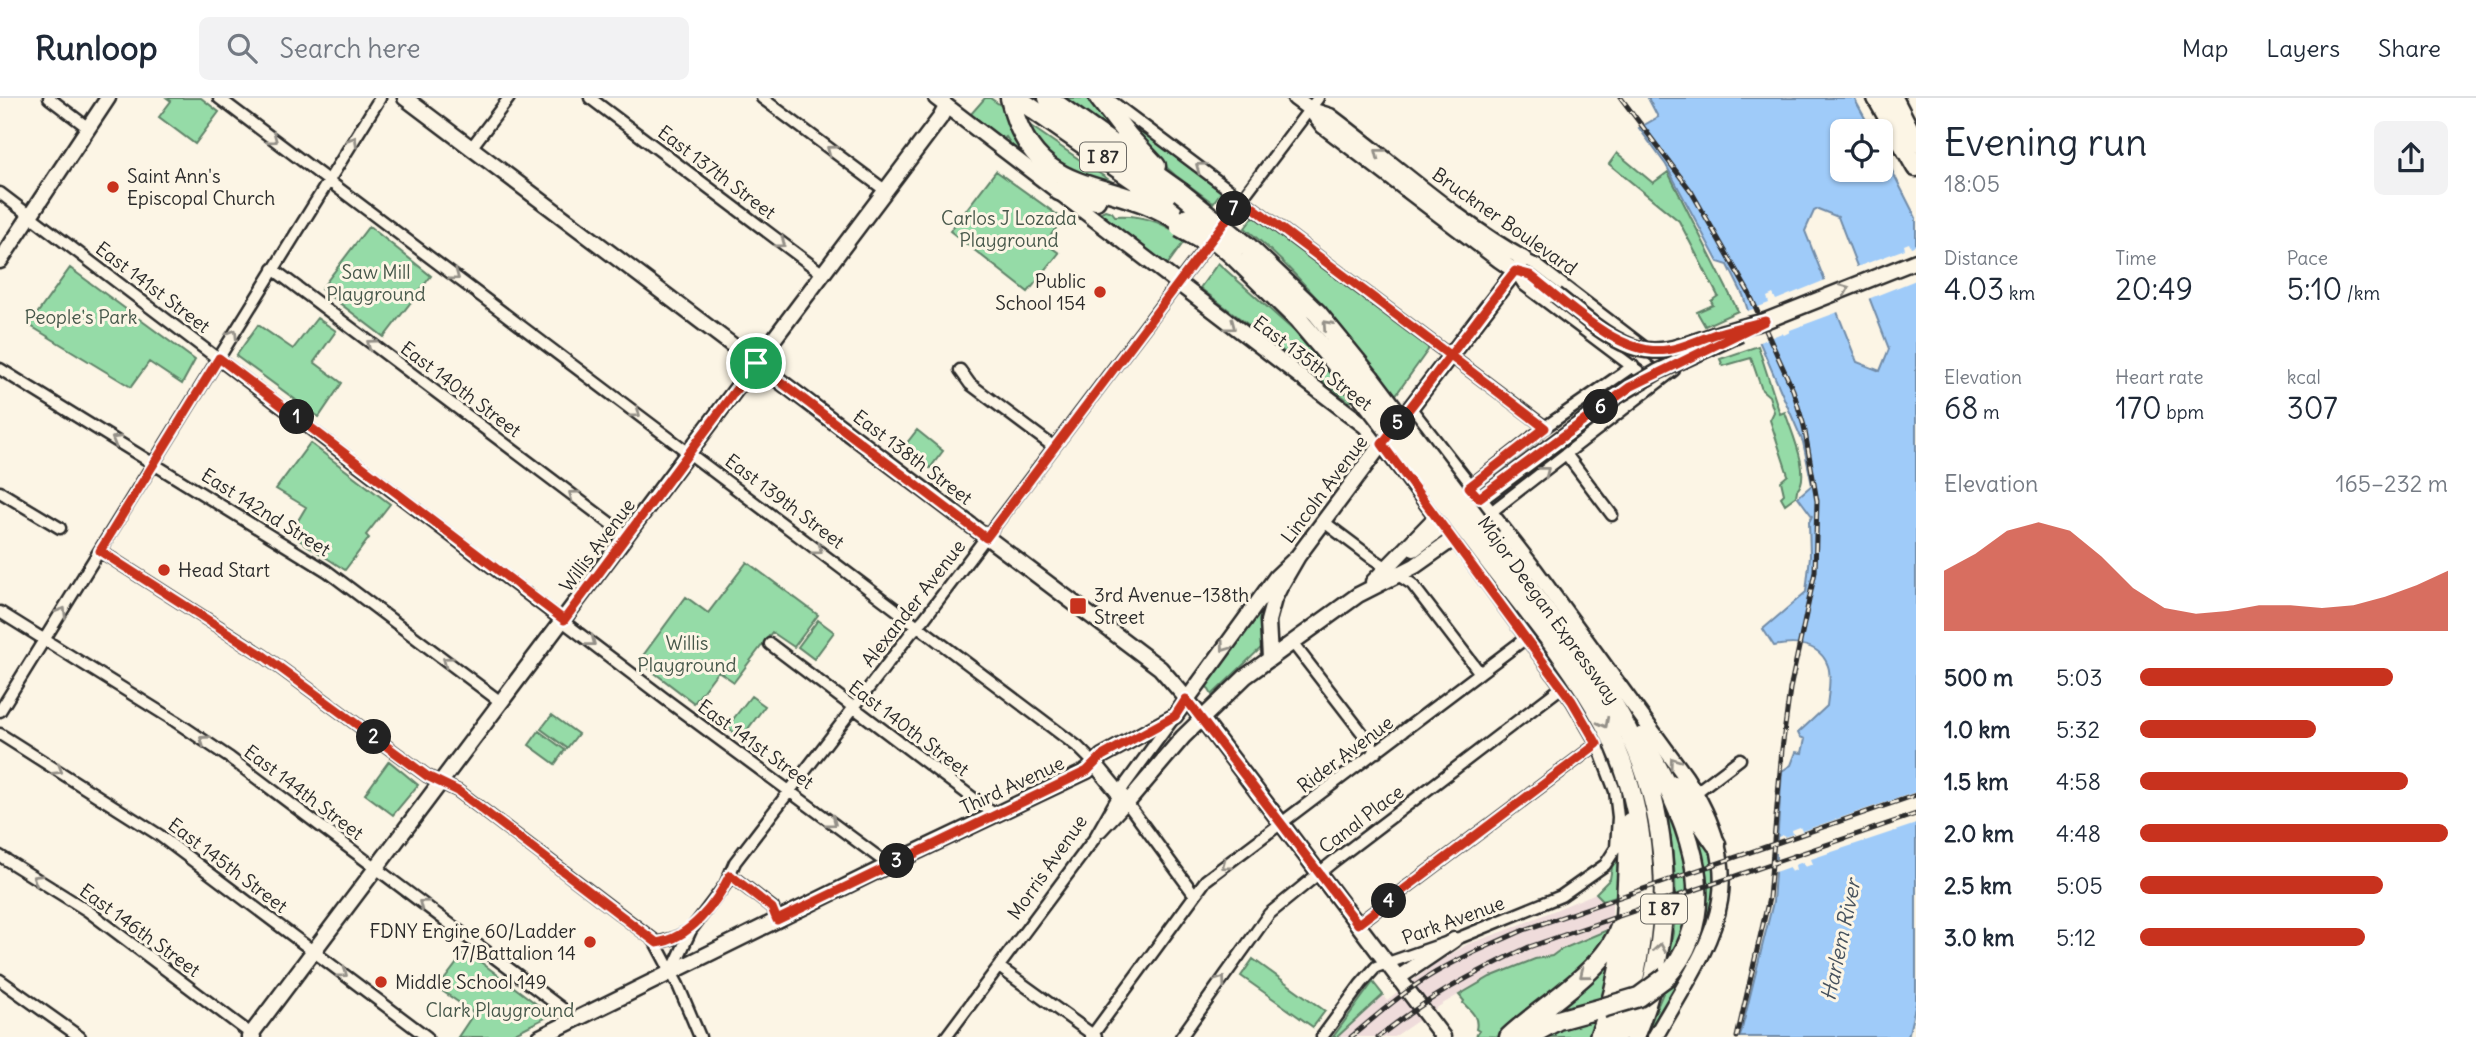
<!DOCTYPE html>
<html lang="en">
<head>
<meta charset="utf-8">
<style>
	:root { --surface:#fff; --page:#f2f2f3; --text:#1f2937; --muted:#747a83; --line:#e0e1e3; --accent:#c8321e }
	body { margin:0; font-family:Delius,sans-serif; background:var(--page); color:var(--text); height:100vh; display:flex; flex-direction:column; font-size:26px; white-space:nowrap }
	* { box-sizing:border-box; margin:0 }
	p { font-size:23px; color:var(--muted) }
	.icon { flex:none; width:38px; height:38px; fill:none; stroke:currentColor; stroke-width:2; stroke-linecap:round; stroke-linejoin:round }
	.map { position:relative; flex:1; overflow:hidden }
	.sheet { display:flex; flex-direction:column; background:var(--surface); width:560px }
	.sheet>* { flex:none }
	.buttons { position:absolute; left:1830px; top:21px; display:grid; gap:14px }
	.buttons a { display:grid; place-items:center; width:63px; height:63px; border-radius:10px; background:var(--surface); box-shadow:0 2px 5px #0004; font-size:35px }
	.pin { position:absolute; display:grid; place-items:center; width:60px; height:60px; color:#fff; margin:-30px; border:4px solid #fff; border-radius:50%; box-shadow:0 2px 7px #0007 }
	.km { position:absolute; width:35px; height:35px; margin:-18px; border-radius:50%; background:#222; color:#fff; font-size:19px; line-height:35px; text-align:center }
	.round { display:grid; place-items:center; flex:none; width:74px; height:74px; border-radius:10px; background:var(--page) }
	.summary { display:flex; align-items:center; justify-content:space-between; height:119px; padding:0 28px }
	h1 { font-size:38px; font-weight:600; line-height:52px }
	.stats { display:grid; grid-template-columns:repeat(3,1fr); gap:10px; height:119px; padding:7px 28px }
	.stats div { display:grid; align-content:center }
	.stats b { font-size:30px; font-weight:600 }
	.stats small { font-size:19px; font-weight:400 }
	.stats p { font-size:19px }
	.chart { height:196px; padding:14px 28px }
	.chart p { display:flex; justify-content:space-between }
	.chart svg { width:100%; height:126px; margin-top:7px; fill:var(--accent); opacity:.7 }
	ul { padding:0 28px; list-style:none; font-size:23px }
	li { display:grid; grid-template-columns:112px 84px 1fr; align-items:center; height:52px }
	li i { height:18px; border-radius:9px; background:var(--accent) }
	header { display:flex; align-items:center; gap:42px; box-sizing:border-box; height:98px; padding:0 35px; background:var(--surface); border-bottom:2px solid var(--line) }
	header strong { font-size:33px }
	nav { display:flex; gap:38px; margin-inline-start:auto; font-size:24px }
	.search { width:490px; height:63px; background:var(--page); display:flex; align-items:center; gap:18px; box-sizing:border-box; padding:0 24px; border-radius:10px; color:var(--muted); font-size:26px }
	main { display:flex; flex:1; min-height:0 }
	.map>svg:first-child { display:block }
	.built { fill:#efdcdb }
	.green { fill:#95dba7; stroke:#608369; stroke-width:2 }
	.water { fill:#9fcbf9; stroke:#718ba7; stroke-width:2; fill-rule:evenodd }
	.pier { fill:#fcf5e5 }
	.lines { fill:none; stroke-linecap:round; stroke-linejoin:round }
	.street-casing { stroke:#2b2b2b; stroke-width:15 }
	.secondary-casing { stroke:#2b2b2b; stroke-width:19 }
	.primary-casing { stroke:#2b2b2b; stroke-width:19 }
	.highway-casing { stroke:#2b2b2b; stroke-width:23 }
	.street { stroke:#fcf5e5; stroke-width:10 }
	.secondary { stroke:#fcf5e5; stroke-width:14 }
	.primary { stroke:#fcf5e5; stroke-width:14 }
	.highway { stroke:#fcf5e5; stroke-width:18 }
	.rail-casing { stroke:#2b2b2b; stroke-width:5 }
	.rail { stroke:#fcf5e5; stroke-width:2.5; stroke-dasharray:8; stroke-linecap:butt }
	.primary-bridge-casing { stroke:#2b2b2b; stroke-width:19; stroke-linecap:butt }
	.highway-bridge-casing { stroke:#2b2b2b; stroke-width:23; stroke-linecap:butt }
	.primary-bridge { stroke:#fcf5e5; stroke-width:14 }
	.highway-bridge { stroke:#fcf5e5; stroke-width:18 }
	.oneway { stroke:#949088 }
	.route-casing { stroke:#fff; stroke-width:14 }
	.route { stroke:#c8321e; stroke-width:9 }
	.poi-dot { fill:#c8321e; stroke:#fcf5e5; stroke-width:2.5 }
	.labels { text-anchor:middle; stroke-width:6; stroke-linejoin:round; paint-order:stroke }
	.shield { fill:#fcf5e5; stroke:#6a6863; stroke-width:2 }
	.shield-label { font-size:18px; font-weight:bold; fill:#2b2b2b }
	.street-label { font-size:19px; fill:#2b2b2b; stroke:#fcf5e5 }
	.poi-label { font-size:19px; fill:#2b2b2b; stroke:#fcf5e5; text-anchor:start }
	.park-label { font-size:19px; fill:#46574a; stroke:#fcf5e5 }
	.water-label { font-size:21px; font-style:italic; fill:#48535e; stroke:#fcf5e5 }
</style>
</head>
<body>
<header>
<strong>Runloop</strong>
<div class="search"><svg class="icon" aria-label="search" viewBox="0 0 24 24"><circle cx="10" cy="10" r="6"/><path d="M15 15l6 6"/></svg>Search here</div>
<nav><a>Map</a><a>Layers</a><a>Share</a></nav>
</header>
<main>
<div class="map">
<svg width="1916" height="939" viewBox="0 0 1916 939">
	<rect width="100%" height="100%" fill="#fcf5e5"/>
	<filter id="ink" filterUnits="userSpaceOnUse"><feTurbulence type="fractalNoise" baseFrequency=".0143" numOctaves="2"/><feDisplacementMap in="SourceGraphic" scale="14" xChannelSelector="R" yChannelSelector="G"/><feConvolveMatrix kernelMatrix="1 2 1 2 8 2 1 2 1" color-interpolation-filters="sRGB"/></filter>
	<g filter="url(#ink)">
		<path class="built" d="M1596,795L1603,802L1612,799V830L1560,852L1552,858L1535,861L1490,879L1444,905L1394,939H1337L1383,897L1387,903L1436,865L1468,846L1505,833Z"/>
		<path class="green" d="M167,0H201L219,14L195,46L159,19L171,3Z
			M985,0H990L1112,84L1109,88L1081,79L1026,55L1023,57L1013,49L1006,39L1002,42L970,17Z
			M1065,0H1091L1105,23L1109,22L1110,30L1106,31Z
			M1121,17L1221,94L1213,105L1175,77L1142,47Z
			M1617,55L1653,85L1668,74L1738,213L1705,228L1697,214L1713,207L1711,203L1718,198L1679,123L1609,66Z
			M996,73L1063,121L1045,145L1059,155L1028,194L950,133Z
			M1105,112L1112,114L1115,118C1141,116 1165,125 1186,141L1167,167L1099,115Z
			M1255,117L1428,247V252L1395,298C1354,242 1299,174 1245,130Z
			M369,128L431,178L384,239L321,191Z
			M1218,165L1303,241L1354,302L1350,304L1200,190Z
			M70,170L195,262L182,286L149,264L131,289L29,227Z
			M317,220L336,233L314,264L342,285L319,319L236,258L258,227L293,251Z
			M1758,248L1780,316L1785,314C1791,333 1812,378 1797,392L1796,398L1785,406L1781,399L1784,396L1781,383L1788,377L1770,322L1774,314L1769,298L1762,292L1751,260L1723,268L1720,261Z
			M917,332L943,353L930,370L903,350Z
			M310,345L390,406L366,437L369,440L345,472L290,436L306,409L276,391Z
			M747,464L818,517L794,549L772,534L734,584L718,573L694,605L639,563L686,499L708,515Z
			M1263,508L1262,538L1265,546L1212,597L1205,585Z
			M818,522L834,534L814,561L798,549Z
			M751,598L765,608L741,640L727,629Z
			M552,617L578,636L567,650L541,631Z
			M539,633L565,652L555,666L529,647Z
			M389,663L418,687L393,717L365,696Z
			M1665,704L1680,739L1692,808L1682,845L1666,868C1669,851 1674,837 1675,820C1678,781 1671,742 1665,704Z
			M1691,726L1704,735L1713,760V803L1708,831L1673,899L1647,939H1645L1663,895L1662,891L1681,874L1694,850Z
			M1622,753L1616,798L1603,802L1596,795L1610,781L1612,769Z
			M1612,830L1597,859L1503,939L1476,938L1479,933L1476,931C1479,919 1471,913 1463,905L1464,903L1459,897L1490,879L1535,861L1552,858L1560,852Z
			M466,853L551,917L507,939H458L474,915L438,890Z
			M1253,861L1325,913L1313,929L1241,878Z
			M1608,864L1612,865L1605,902L1541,924Z
			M1373,884L1383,897L1337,939H1333Z
			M1601,918L1593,939H1536L1539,937Z"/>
		<path class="water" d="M1648,0H1854L1872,33H1843V72H1881V51L1916,120V905L1908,939H1740L1773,804L1782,673L1791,667L1796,654L1802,655L1805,641L1800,639L1798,635L1827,608C1828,597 1832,579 1828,568C1820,545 1795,544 1774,548L1763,531L1806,494L1810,458L1809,424L1812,418L1798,399L1812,387L1803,344L1753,229L1743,197L1728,167L1718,164L1666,67L1639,30L1658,19ZM1818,111L1838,119L1889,251L1880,273L1857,264L1805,133L1814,113Z"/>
		<path class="pier" d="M1909,145L1911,149L1916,147V182L1868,201L1867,204L1854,170L1905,151L1904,147Z
			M1828,181L1841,213L1790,232V234L1784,237L1782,235L1757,245L1745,214L1769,205L1767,199L1773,196L1776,202Z
			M1916,694V726L1811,761L1813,766L1805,769L1803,764L1795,767L1796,772L1791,774L1789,769L1772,775L1773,762L1777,761V755H1773L1774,743L1778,742V739L1783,737L1784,739L1793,736L1792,732L1800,729L1802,733Z"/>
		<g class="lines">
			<defs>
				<path id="street" d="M49,0L87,29
					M219,0L1078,649L1095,666
					M590,0L823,176
					M762,0L886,93
					M1107,0L1545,329
					M471,50L509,0
					M0,95L669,604L889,767
					M1219,131L1318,0
					M273,171L627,438
					M1515,173L1524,187L1650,282
					M0,271L327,473L502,605
					M960,272L970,286L1054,349
					M1566,356L1612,417
					M1469,389L1545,329L1633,268
					M0,394L60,430
					M1491,414L1674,272L1537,167L1524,161
					M1324,424L1372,460L1412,486L1480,575
					M100,453L264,558L427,678L458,693L654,842L678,887L700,939
					M0,514L175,623L230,660L564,912L572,923
					M1292,544L1377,654
					M770,546L994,716
					M0,613L380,0
					M0,636L159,737L427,939
					M1695,695L1740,661
					M1101,733L1127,705L1194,796
					M0,758L88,813L255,939
					M730,777L773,810L777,822
					M1358,826L1597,646
					M657,845L675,840L691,832
					M999,869L1096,939
					M672,873L691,832L725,787L735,764L911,535L924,521L1210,143
					M0,882L80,939
					M946,939L1094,741L1124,688L1173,621
					M1091,939L1206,782L1526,540
					M1181,939L1269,816L1334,763L1562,589
					M1322,939L1361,886L1376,869L1454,842L1561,798L1605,767L1616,750L1618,719L1615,693L1597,646L1572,603L1454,441"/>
				<path id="secondary" d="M405,0L1160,570L1187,601L1443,939
					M0,163L108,0
					M1409,311L1535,472L1685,678C1756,788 1712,840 1655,939
					M1404,318L1522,164
					M1414,451L1444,428L1451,437
					M1373,484L1444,411
					M1270,560L1268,523L1274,501L1280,489L1298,458L1389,336
					M1095,666L1127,705L1183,639L1246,578L1358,497L1415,468L1473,427
					M1398,880L1454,842
					M249,939L940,20L946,9
					M540,939L895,764L1087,673L1102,658L1175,618L1276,479L1298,458"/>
				<path id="primary" d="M936,0L1365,328L1382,346L1444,428L1617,298
					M1295,0L1310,11L1323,28L1499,162L1515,173L1530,177L1556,197
					M1311,12L1330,18C1392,64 1457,124 1524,161
					M1765,223L1916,163"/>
				<path id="highway" d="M1010,0C1034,108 1115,76 1183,126
					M1017,0L1172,108
					M1048,0L1180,94
					M1099,0L1129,39L1156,68
					M1877,0L1916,69
					M1893,0L1916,45
					M1059,93L1096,102
					M1248,149L1317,215L1370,280
					M1233,157L1297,220L1357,291
					M1491,440C1516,474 1542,508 1567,542C1582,562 1598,581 1611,602C1674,704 1679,830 1634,939
					M1479,450C1521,506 1570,561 1603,623C1655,719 1655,839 1616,939
					M1641,639C1681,710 1731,807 1666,879
					M1675,687L1716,746
					M1509,939C1543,907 1605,873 1620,829
					M1527,939L1558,922L1602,910
					M1599,939C1629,865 1625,802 1630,724"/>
			</defs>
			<use href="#street" class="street-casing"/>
			<use href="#secondary" class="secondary-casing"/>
			<use href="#primary" class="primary-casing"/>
			<use href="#highway" class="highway-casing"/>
			<use href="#street" class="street"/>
			<use href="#secondary" class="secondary"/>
			<use href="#primary" class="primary"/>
			<use href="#highway" class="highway"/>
			<defs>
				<path id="rail" d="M1621,0L1691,93L1749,195L1793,292L1804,328L1817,403L1815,474L1790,591L1782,651L1769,800L1737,939
					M1351,939C1375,919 1398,898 1425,881C1456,861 1490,847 1524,832L1916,697
					M1378,939C1427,900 1473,875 1529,849L1916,716"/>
			</defs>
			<use href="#rail" class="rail-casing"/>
			<use href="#rail" class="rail"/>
			<defs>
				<path id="primary-bridge" d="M1556,197C1577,213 1599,234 1623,245C1657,262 1684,246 1717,236C1733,231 1749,227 1765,223
					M1617,298L1659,273L1740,236"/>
				<path id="highway-bridge" d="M1180,94L1248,149
					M1188,119L1233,157
					M1180,130L1205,144
					M1370,280L1491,440
					M1357,291L1479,450
					M1602,910L1639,899L1666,879"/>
			</defs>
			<use href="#primary-bridge" class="primary-bridge-casing"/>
			<use href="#highway-bridge" class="highway-bridge-casing"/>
			<use href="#primary-bridge" class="primary-bridge"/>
			<use href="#highway-bridge" class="highway-bridge"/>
		</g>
		<defs><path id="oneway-chevron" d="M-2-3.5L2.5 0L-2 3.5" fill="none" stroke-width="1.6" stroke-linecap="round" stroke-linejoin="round" transform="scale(1.75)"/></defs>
		<g class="oneway">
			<use href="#oneway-chevron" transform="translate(273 41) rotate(37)"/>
			<use href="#oneway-chevron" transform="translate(353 43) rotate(-58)"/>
			<use href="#oneway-chevron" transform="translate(831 52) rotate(-143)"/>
			<use href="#oneway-chevron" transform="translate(1379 55) rotate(-142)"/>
			<use href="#oneway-chevron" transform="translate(1200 69) rotate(-143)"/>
			<use href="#oneway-chevron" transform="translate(781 145) rotate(37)"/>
			<use href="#oneway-chevron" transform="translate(455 178) rotate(37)"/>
			<use href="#oneway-chevron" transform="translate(1845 191) rotate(-22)"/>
			<use href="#oneway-chevron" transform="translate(1327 227) rotate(-132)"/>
			<use href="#oneway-chevron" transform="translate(1231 228) rotate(37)"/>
			<use href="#oneway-chevron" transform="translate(233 236) rotate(-58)"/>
			<use href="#oneway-chevron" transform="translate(371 246) rotate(-143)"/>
			<use href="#oneway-chevron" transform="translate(636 315) rotate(37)"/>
			<use href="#oneway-chevron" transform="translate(116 342) rotate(-149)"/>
			<use href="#oneway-chevron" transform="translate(1545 373) rotate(-38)"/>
			<use href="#oneway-chevron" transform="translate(573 397) rotate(-143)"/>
			<use href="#oneway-chevron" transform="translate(818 452) rotate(37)"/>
			<use href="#oneway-chevron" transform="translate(62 514) rotate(-58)"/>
			<use href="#oneway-chevron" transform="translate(591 544) rotate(38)"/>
			<use href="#oneway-chevron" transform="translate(1225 549) rotate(126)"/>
			<use href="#oneway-chevron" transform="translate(447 563) rotate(-143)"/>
			<use href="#oneway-chevron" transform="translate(1604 625) rotate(62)"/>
			<use href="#oneway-chevron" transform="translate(204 642) rotate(-145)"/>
			<use href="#oneway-chevron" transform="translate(1674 664) rotate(-126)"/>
			<use href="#oneway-chevron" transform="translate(58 672) rotate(32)"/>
			<use href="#oneway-chevron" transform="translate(832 724) rotate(37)"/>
			<use href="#oneway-chevron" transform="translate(1226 767) rotate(143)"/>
			<use href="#oneway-chevron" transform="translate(37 781) rotate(-148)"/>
			<use href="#oneway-chevron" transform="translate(423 806) rotate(-143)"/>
			<use href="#oneway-chevron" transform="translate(1660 850) rotate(-81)"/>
			<use href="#oneway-chevron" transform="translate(343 875) rotate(36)"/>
			<use href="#oneway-chevron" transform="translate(1584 876) rotate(141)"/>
			<use href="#oneway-chevron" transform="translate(1221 883) rotate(-54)"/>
		</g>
	</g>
	<g class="lines" filter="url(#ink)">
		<defs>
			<path id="route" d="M756,265L564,522L219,260L100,453L264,558L427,678L458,693L657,845C690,840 716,806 730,777L772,810L777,822L1087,673L1102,658L1175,618L1186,601L1358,826L1597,646L1572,603L1382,346C1424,292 1466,237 1507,183L1515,173L1530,177C1566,205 1620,259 1667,252C1683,250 1698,242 1713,237C1730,231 1748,228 1765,223L1630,289L1479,400L1469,389L1545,330C1445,253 1343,177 1242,101L986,440L756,265"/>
		</defs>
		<use href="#route" class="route-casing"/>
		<use href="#route" class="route"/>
	</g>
	<g class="poi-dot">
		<circle cx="113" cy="89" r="7"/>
		<circle cx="1100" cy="194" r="7"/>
		<circle cx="164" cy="472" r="7"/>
		<rect x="1069" y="499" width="18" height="18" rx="3.5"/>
		<circle cx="590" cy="844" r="7"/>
		<circle cx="381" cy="884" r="7"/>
	</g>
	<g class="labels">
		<g class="shield">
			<rect x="1080" y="44.5" width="46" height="29" rx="5"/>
			<rect x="1641" y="796.5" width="46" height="29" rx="5"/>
		</g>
		<g class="shield-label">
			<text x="1103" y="65">I 87</text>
			<text x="1664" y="817">I 87</text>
		</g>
		<g class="street-label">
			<text transform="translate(717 74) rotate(37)" y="7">East 137th Street</text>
			<text transform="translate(1505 123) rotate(35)" y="7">Bruckner Boulevard</text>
			<text transform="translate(153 189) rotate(37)" y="7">East 141st Street</text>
			<text transform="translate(1313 265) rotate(37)" y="7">East 135th Street</text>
			<text transform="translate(461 291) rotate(37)" y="7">East 140th Street</text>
			<text transform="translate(913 359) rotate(37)" y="7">East 138th Street</text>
			<text transform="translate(1324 391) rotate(-53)" y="7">Lincoln Avenue</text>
			<text transform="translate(785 403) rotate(37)" y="7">East 139th Street</text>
			<text transform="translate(266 414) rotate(32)" y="7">East 142nd Street</text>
			<text transform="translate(597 447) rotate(-53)" y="7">Willis Avenue</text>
			<text transform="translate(913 505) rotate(-52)" y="7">Alexander Avenue</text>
			<text transform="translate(1549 512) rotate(54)" y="7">Major Deegan Expressway</text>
			<text transform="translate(909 630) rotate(37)" y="7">East 140th Street</text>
			<text transform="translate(756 646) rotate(36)" y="7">East 141st Street</text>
			<text transform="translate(1345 656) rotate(-37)" y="7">Rider Avenue</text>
			<text transform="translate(1012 687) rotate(-25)" y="7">Third Avenue</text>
			<text transform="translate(304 694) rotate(37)" y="7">East 144th Street</text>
			<text transform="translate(1361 721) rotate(-37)" y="7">Canal Place</text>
			<text transform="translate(228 767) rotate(37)" y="7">East 145th Street</text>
			<text transform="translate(1047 769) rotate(-55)" y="7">Morris Avenue</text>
			<text transform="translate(1453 822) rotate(-20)" y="7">Park Avenue</text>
			<text transform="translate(140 832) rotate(36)" y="7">East 146th Street</text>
		</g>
		<g class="poi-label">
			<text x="127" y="85">Saint Ann's<tspan x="127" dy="22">Episcopal Church</tspan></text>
			<text x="1086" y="190" text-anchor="end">Public<tspan x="1086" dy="22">School 154</tspan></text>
			<text x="178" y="479">Head Start</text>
			<text x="1094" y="504">3rd Avenue–138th<tspan x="1094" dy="22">Street</tspan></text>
			<text x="576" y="840" text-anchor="end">FDNY Engine 60/Ladder<tspan x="576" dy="22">17/Battalion 14</tspan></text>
			<text x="395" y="891">Middle School 149</text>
		</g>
		<g class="park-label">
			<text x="1009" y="127">Carlos J Lozada<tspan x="1009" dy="22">Playground</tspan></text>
			<text x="376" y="181">Saw Mill<tspan x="376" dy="22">Playground</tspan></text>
			<text x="81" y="226">People's Park</text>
			<text x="687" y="552">Willis<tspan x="687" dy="22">Playground</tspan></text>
			<text x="500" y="919">Clark Playground</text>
		</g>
		<g class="water-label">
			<text transform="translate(1841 842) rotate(-78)" y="7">Harlem River</text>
		</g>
	</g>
</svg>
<div class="buttons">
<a><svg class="icon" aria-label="locate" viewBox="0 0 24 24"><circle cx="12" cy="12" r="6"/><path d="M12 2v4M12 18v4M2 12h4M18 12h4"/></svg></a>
</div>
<div class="pin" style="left:756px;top:265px;background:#1e9e55"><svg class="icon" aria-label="arrive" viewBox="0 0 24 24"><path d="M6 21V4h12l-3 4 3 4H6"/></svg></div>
<b class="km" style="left:297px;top:319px">1</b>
<b class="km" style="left:374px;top:639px">2</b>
<b class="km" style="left:897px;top:763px">3</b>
<b class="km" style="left:1389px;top:803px">4</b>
<b class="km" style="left:1398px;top:325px">5</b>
<b class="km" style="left:1601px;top:309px">6</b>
<b class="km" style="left:1234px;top:111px">7</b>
</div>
<section class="sheet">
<div class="summary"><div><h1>Evening run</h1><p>18:05</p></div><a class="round"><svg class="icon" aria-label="share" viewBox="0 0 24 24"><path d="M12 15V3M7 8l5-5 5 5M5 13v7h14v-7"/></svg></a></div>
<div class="stats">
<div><p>Distance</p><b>4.03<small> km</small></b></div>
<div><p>Time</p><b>20:49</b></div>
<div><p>Pace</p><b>5:10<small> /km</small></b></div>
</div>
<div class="stats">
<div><p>Elevation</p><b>68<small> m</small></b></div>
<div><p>Heart rate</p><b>170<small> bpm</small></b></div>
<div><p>kcal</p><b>307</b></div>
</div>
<div class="chart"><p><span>Elevation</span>165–232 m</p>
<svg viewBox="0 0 160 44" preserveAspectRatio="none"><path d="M0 44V23L10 17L20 9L30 6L40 9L50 18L60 29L70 36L80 38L90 37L100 35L110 35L120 36L130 35L140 32L150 28L160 23V44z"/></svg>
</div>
<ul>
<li><b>500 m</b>5:03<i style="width:82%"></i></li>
<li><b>1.0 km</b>5:32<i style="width:57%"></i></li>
<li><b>1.5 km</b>4:58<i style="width:87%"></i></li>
<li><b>2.0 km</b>4:48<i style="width:100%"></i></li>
<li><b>2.5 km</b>5:05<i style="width:79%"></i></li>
<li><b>3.0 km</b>5:12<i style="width:73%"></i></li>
</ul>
</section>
</main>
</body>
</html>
